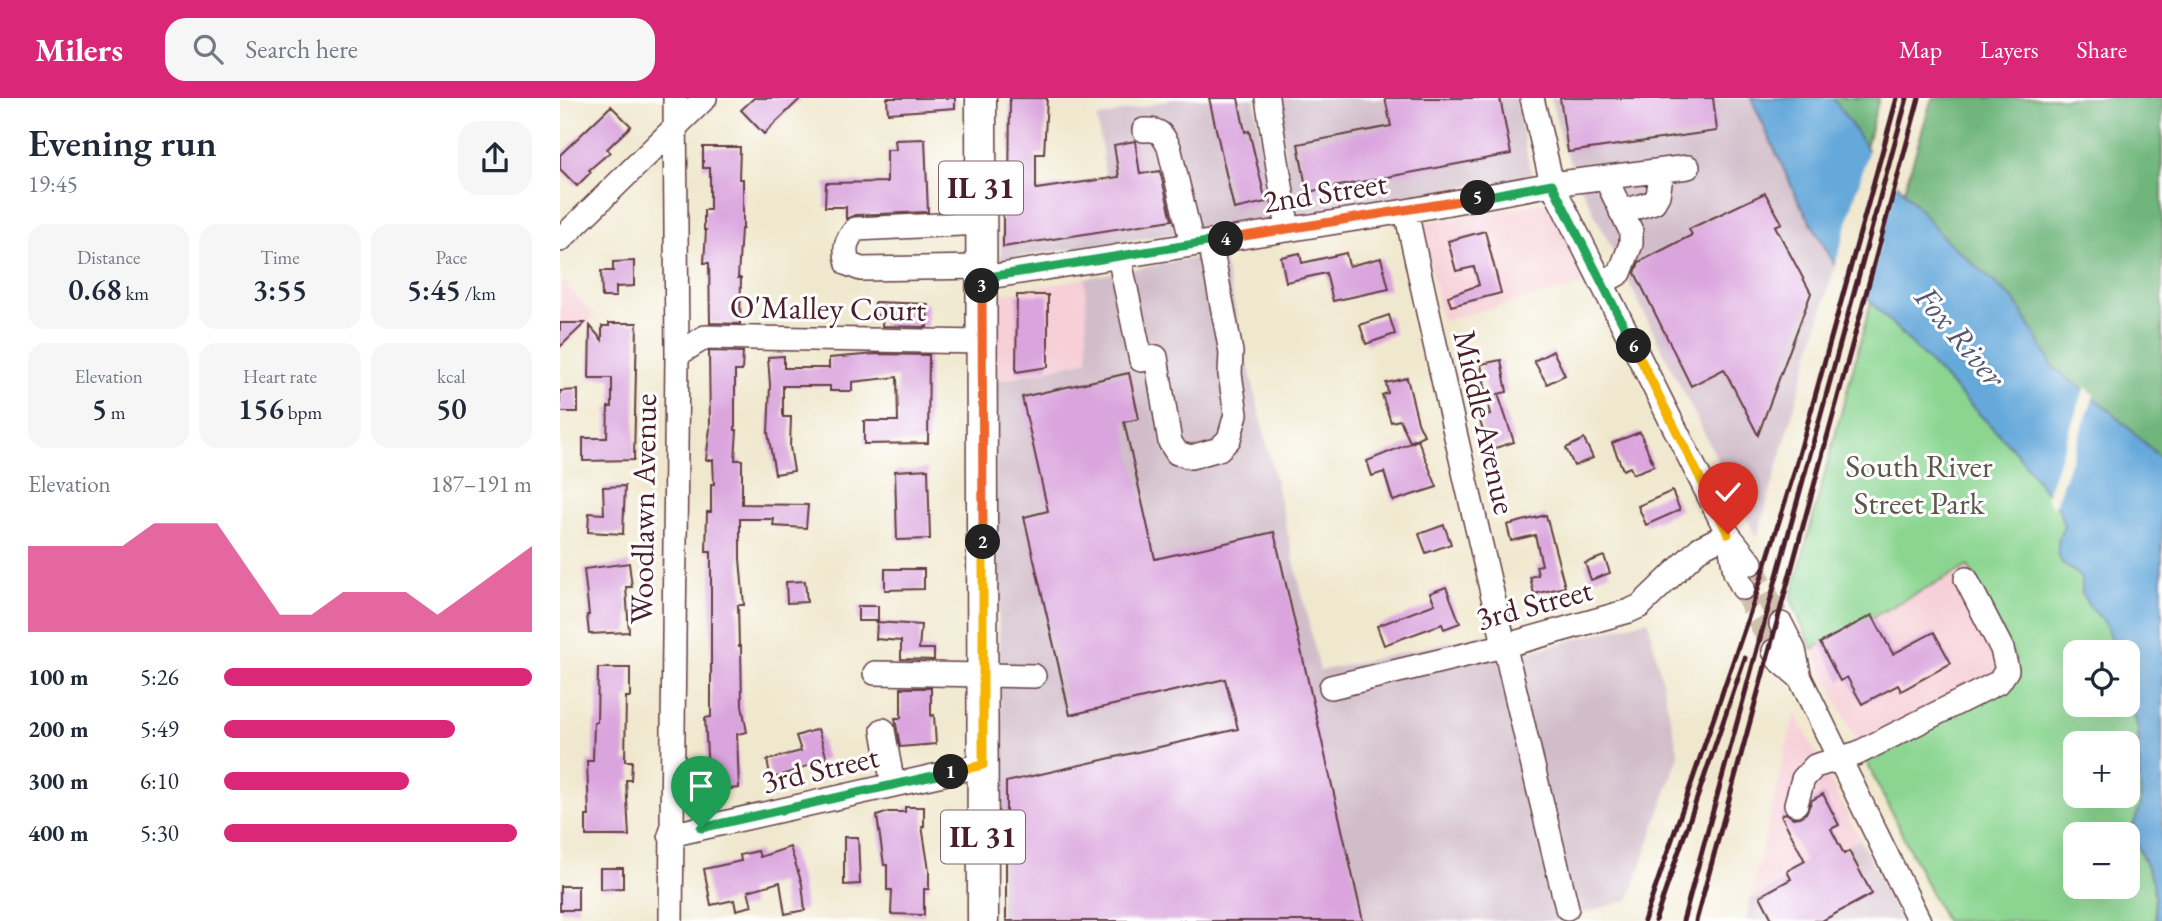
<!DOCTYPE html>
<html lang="en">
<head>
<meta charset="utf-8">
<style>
	:root { --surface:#fff; --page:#f6f6f7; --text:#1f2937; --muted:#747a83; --accent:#db2777 }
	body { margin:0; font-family:"EB Garamond",serif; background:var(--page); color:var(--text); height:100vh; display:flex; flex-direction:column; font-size:26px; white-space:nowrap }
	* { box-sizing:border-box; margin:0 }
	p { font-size:23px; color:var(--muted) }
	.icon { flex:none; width:38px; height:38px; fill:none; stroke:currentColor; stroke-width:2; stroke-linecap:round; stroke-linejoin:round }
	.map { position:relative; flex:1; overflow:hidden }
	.panel { display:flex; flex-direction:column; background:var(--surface); width:560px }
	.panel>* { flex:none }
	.controls { position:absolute; left:1503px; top:542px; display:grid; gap:14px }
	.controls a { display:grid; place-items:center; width:77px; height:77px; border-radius:14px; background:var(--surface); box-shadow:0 7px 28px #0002; font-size:35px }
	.pin { position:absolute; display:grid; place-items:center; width:60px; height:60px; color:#fff; margin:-72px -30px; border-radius:50% 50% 50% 0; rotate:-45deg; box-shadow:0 0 7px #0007 }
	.pin .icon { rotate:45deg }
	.km { position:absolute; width:35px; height:35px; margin:-18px; border-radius:50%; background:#222; color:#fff; font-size:19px; line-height:35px; text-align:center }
	.round { display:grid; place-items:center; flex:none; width:74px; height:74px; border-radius:21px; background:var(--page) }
	.headline { display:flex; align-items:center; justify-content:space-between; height:119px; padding:0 28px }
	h1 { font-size:38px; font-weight:600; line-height:52px }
	.metrics { display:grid; grid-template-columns:repeat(3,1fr); gap:10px; height:119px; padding:7px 28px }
	.metrics div { display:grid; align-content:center; border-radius:18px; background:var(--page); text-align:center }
	.metrics b { font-size:30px; font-weight:600 }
	.metrics small { font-size:19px; font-weight:400 }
	.metrics p { font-size:19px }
	.chart { height:196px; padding:14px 28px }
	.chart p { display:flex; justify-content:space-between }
	.chart svg { width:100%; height:126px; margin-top:7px; fill:var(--accent); opacity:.7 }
	ul { padding:0 28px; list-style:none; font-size:23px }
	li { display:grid; grid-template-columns:112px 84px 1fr; align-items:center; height:52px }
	li i { height:18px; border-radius:9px; background:var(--accent) }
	header { display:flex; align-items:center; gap:42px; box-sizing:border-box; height:98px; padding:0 35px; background:var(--accent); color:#fff }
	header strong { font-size:33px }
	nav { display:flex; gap:38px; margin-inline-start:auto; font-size:24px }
	.search { width:490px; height:63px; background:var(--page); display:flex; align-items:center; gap:18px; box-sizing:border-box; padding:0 24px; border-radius:21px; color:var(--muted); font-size:26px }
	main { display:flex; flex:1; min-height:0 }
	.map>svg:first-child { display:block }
	.built { fill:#f6cfd7 }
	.industrial { fill:#d1bdc9 }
	.green { fill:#8bd591; stroke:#6a7a5e; stroke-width:2; fill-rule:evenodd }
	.forest { fill:#70b67b; stroke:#5d6a53; stroke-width:2 }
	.water { fill:#65a8da; stroke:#586482; stroke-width:2 }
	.pier { fill:#f0e8ce }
	.building { fill:#daa4dd }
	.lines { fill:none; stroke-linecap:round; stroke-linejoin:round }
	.minor-tunnel { stroke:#cfc0ad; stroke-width:23; stroke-dasharray:23 11; stroke-linecap:butt }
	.minor-casing { stroke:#633d43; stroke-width:26 }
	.major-casing { stroke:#633d43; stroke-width:33 }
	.minor { stroke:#fff; stroke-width:23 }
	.major { stroke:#fff; stroke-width:30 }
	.rail { stroke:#4a1f2b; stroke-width:5 }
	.split-1-casing { stroke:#fff; stroke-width:14 }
	.split-2-casing { stroke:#fff; stroke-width:14 }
	.split-3-casing { stroke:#fff; stroke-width:14 }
	.split-4-casing { stroke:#fff; stroke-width:14 }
	.split-5-casing { stroke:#fff; stroke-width:14 }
	.split-6-casing { stroke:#fff; stroke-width:14 }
	.split-7-casing { stroke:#fff; stroke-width:14 }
	.split-1 { stroke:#22a559; stroke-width:9 }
	.split-2 { stroke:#f5b400; stroke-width:9 }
	.split-3 { stroke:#f0652b; stroke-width:9 }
	.split-4 { stroke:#22a559; stroke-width:9 }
	.split-5 { stroke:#f0652b; stroke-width:9 }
	.split-6 { stroke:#22a559; stroke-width:9 }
	.split-7 { stroke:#f5b400; stroke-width:9 }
	.labels { text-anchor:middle; stroke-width:6; stroke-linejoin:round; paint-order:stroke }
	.shield { fill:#fff; stroke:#80626b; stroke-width:2 }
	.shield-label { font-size:30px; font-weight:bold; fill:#4a1f2b }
	.street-label { font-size:32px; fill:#4a1f2b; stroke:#fff }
	.park-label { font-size:32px; fill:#5e564a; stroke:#fff }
	.water-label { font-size:33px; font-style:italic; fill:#555671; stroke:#fff }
</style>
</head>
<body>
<header>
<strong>Milers</strong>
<div class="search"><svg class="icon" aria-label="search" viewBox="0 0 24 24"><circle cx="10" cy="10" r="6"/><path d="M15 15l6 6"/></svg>Search here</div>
<nav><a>Map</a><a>Layers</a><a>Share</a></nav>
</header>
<main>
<section class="panel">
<div class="headline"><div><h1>Evening run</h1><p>19:45</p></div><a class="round"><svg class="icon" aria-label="share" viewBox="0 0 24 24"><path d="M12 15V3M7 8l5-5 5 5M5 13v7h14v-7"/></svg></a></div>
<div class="metrics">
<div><p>Distance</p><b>0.68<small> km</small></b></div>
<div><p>Time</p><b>3:55</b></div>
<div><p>Pace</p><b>5:45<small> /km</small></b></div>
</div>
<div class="metrics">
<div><p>Elevation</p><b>5<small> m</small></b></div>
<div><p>Heart rate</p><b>156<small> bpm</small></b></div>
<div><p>kcal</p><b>50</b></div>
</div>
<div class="chart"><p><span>Elevation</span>187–191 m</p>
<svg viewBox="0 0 160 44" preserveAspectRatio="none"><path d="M0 44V14L10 14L20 14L30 14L40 6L50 6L60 6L70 22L80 38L90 38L100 30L110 30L120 30L130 38L140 30L150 22L160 14V44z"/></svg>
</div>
<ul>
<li><b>100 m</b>5:26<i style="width:100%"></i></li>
<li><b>200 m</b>5:49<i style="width:75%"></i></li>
<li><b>300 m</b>6:10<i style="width:60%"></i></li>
<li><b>400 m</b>5:30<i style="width:95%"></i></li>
</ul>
</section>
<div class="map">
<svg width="1602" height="823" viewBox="0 0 1602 823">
	<rect width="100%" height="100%" fill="#fff"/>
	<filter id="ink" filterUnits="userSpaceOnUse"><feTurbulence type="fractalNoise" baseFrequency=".0143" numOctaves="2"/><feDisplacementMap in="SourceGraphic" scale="14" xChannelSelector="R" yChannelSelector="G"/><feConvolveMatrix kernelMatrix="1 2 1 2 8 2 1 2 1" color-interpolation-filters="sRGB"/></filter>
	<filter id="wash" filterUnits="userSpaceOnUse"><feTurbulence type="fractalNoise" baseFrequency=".00686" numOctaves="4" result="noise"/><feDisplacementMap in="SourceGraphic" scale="28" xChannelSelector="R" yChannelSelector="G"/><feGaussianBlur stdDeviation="1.57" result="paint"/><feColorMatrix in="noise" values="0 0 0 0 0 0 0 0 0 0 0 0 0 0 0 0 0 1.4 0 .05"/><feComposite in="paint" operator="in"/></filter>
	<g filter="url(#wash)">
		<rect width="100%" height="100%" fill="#f0e8ce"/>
		<path class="built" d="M987,104L1030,184L882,223L861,125Z
			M525,180L528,262L434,284L437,197Z
			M2,182L35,218L0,252V184Z
			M1408,468L1456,563L1305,661L1252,551Z
			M1235,614L1300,741L1190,802Z"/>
		<path class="industrial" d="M617,0H694L715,121L441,161V96L546,81L537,20Z
			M717,0H956L971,78L734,118Z
			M991,0H1191L1237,100L1275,167L1197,441L1022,91L1002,47Z
			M662,155L760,573L926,536L931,564L1088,522L1119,657L1069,802L995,823H440L441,643L434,284L528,262L525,180Z
			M1300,741L1341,823H1186L1190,802Z"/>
		<path class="green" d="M1311,204L1455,353L1499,411L1504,428L1498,444L1522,483V495L1528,507L1544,523L1556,555H1516V607H1568V595L1578,631L1581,707L1573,728L1574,741L1593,783L1596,823H1385L1305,661L1456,563L1408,468L1252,551L1231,501ZM1516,646H1568V698H1516ZM1516,737H1568V789H1516Z"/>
		<path class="forest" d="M1273,0H1319L1306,49Z
			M1372,0H1602V361L1549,312L1494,270L1456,204L1383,139L1344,93Z"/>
		<path class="water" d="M1191,0H1273L1306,49L1383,139L1456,204L1494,270L1549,312L1602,361V823H1596L1593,783L1574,741L1573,728L1581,707L1578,631L1568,595V555H1556L1544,523L1528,507L1522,495V482L1516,475L1502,465L1498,455V443L1504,428L1499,411L1455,353L1275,167L1237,100Z"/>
		<path class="pier" d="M1310,47L1338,81L1305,203L1274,171Z
			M1525,289L1534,297L1494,410L1486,400Z"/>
		<g id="blocks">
			<path class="building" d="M194,0H241L204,36L181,12Z
				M327,0H395V10L328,15Z
				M450,0H487L484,56H476V91L559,79L554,47L575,43L580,76L600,73L612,122L443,149V97L449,96Z
				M649,0H678L685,34L689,33L706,104L674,111Z
				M825,0H940L951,56L747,94L738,46L831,28Z
				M1000,0H1153L1157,33L1008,54Z
				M51,8L71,28L47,51L50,54L29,72L31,74L17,88L0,71V57Z
				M365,41L368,114L295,117L286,121V109H265L266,85L327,84V52H336L335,42Z
				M143,49H180L179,81H183V131H181L178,180H181L180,226L150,225L149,165H144L146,132H144V112H150V70H143Z
				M1205,95L1222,125L1215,128L1251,195L1198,337L1164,271L1131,288L1075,175L1079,164L1132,137L1129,131Z
				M925,133L941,195L891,208L888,198L919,187L914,169L896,173L888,143Z
				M740,155L742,165L786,155L789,168L821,160L829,191L773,203L766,175L726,184L721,159Z
				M74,163V188L56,189V199H42L41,173H53V164Z
				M457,197H488V269L456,274Z
				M315,204L368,206L367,229L322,228L323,218L314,217Z
				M829,217L835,236L806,246L800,227Z
				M0,225H25L0,249Z
				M49,225H77L74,362L23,363V340H47L48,309H52V280H29L30,228L42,242V228H49Z
				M149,253L183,254L182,273H175V332H177L175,362H182V406L248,407L246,430L213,428L214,421H180V461L184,507H178L179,548H181L182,608L187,634L177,636L179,690L149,693L145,620L151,619V454H146L147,414H151V386H154L153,362H146L150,330Z
				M993,253L1005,277L987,286L974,263Z
				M316,256L369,257L368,345L304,346V323H338L337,279L292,284V293H270V288H223V319H231L230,349L234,373L215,376L208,335L210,287L208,259L224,258V270H269V260Z
				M941,262L947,294L938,296L954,344L929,352L919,320L930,317L921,266Z
				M569,275L579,321L564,324L595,461L714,434L803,823H446V684L678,631L665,581L510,617L464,419L488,413L462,299Z
				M847,280L858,324L864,337L850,344L840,322L831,324L822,297L828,295L826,285Z
				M18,292V314H0V293Z
				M1080,334L1094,368L1073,376L1070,369L1063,372L1052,345Z
				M1024,341L1033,360L1014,368L1006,350Z
				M858,342L877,389L833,403L824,374L812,378L807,363Z
				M368,371L370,441L337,442L335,373Z
				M65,388L63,436L28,434L29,415L44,416L43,389Z
				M1112,393L1120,412L1086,427L1078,408Z
				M986,417L1005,489L974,496L970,479L978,477L976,468L982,467L975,437L951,443L947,427Z
				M884,427L891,446L866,455L859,436Z
				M1044,458L1050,475L1031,482L1025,465Z
				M69,465L72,489H66L69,534L29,536L27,517H29L24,471Z
				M325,471H364V491L325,492Z
				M245,483L247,504L227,505L226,484Z
				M886,489L900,525L884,531L882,526L824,547L817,528L875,506L870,495Z
				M298,508H318V523H298Z
				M1312,517L1333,556L1374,534L1391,565L1341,593L1338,587L1302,606L1287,579L1280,583L1260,545Z
				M317,524L361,527L359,551H374V562L341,561V543L316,541Z
				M38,570H70V599H66L65,663H72L71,682H66L69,738H26V718H29L27,663H33L34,624H37Z
				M341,590H371V618L374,617L376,646L340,649L335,620H341Z
				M258,631L267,661L211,681L207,662L241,653L236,638Z
				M1263,696L1279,727L1271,731L1284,756L1289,753L1312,796L1262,823H1213L1200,798L1231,781L1227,773L1245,763L1221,717L1226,715L1233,720L1240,719L1246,715L1252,702Z
				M345,709H364V728H362L369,772V791H364V817L331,816L332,792H327V767H324L317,718L328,714H345Z
				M284,739H298L300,786L284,787Z
				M230,749L242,786L245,812L225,816L220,784L188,793L192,808L176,812L174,802L151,807L144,771L181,763L180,757L198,753L200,759Z
				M40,770H63V790L40,791Z
				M0,788H18V812H0Z"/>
		</g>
	</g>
	<g filter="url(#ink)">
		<use href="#blocks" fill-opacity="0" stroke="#633d43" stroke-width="2"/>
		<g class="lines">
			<path class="minor-tunnel" d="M1191,465L1221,526
				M1183,490L1214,553"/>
			<defs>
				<path id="minor" d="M707,0L728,132
					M972,0L992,86L1168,436L1191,465
					M584,32C599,31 602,35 609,49L632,146
					M846,113C896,347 951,578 1007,810
					M1061,114L1094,104L1098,97L1102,73
					M422,125L296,131C285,143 284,151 288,166L301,171L422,169
					M0,142L145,0
					M559,158L581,262L596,259L610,344L617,355L631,359L659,351L669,341L676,316L670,276L671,254L650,144
					M422,180L846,113L992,86L1128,69
					M1042,185L1060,175L1071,146V133L1046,81
					M117,257L145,239L422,244
					M1169,439L1175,474L1183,490
					M1221,526L1234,552L1240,580L1359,823
					M1214,553L1218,561L1240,580
					M315,575L474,578
					M771,589L943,548L1069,513L1080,508L1140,450L1168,436
					M323,632L333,687
					M1236,706L1243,681L1255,668L1298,655L1439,584L1447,572L1442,551L1406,481
					M110,737L423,667
					M111,823L117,257L115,0"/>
				<path id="major" d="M421,0L423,823"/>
			</defs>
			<use href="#minor" class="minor-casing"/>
			<use href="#major" class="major-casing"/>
			<use href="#minor" class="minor"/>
			<use href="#major" class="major"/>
			<path class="rail" d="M1084,823L1197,494L1234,375L1337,0
				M1095,823L1185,560
				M1123,823L1347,0
				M1136,823L1359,0"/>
		</g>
	</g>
	<g class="lines" filter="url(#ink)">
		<defs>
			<path id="split-1" d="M141,730L391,674"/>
			<path id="split-2" d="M391,674L423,667V444"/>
			<path id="split-3" d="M422,188L423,444"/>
			<path id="split-4" d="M422,188V180L666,141"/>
			<path id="split-5" d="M666,141L918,100"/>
			<path id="split-6" d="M918,100L992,86L1074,248"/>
			<path id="split-7" d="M1074,248L1168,436"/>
		</defs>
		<use href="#split-1" class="split-1-casing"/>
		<use href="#split-2" class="split-2-casing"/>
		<use href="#split-3" class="split-3-casing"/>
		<use href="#split-4" class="split-4-casing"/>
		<use href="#split-5" class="split-5-casing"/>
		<use href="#split-6" class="split-6-casing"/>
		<use href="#split-7" class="split-7-casing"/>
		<use href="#split-1" class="split-1"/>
		<use href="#split-2" class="split-2"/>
		<use href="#split-3" class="split-3"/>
		<use href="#split-4" class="split-4"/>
		<use href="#split-5" class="split-5"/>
		<use href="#split-6" class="split-6"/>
		<use href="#split-7" class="split-7"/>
	</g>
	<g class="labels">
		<g class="shield">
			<rect x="379" y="63.5" width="84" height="53" rx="5"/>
			<rect x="381" y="712.5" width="84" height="53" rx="5"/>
		</g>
		<g class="shield-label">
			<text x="421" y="100">IL 31</text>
			<text x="423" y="749">IL 31</text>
		</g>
		<g class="street-label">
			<text transform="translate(765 94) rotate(-9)" y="11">2nd Street</text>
			<text transform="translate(268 210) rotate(1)" y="11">O'Malley Court</text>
			<text transform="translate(925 324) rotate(77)" y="11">Middle Avenue</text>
			<text transform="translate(83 411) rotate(-89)" y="11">Woodlawn Avenue</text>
			<text transform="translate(974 506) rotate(-15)" y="11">3rd Street</text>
			<text transform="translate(260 671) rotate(-13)" y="11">3rd Street</text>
		</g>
		<g class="park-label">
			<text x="1359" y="379">South River<tspan x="1359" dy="37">Street Park</tspan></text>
		</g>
		<g class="water-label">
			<text transform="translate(1401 238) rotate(50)" y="12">Fox River</text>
		</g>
	</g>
</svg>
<div class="controls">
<a><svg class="icon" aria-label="locate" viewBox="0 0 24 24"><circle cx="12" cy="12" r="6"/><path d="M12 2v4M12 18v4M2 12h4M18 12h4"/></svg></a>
<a>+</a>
<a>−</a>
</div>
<div class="pin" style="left:141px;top:730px;background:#1e9e55"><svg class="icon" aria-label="arrive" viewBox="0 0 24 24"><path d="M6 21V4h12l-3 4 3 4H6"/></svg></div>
<div class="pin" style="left:1168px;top:436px;background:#d93025"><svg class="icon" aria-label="check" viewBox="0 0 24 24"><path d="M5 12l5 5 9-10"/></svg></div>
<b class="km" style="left:391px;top:674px">1</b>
<b class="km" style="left:423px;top:444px">2</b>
<b class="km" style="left:422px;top:188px">3</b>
<b class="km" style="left:666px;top:141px">4</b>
<b class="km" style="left:918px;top:100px">5</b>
<b class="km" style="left:1074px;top:248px">6</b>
</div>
</main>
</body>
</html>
